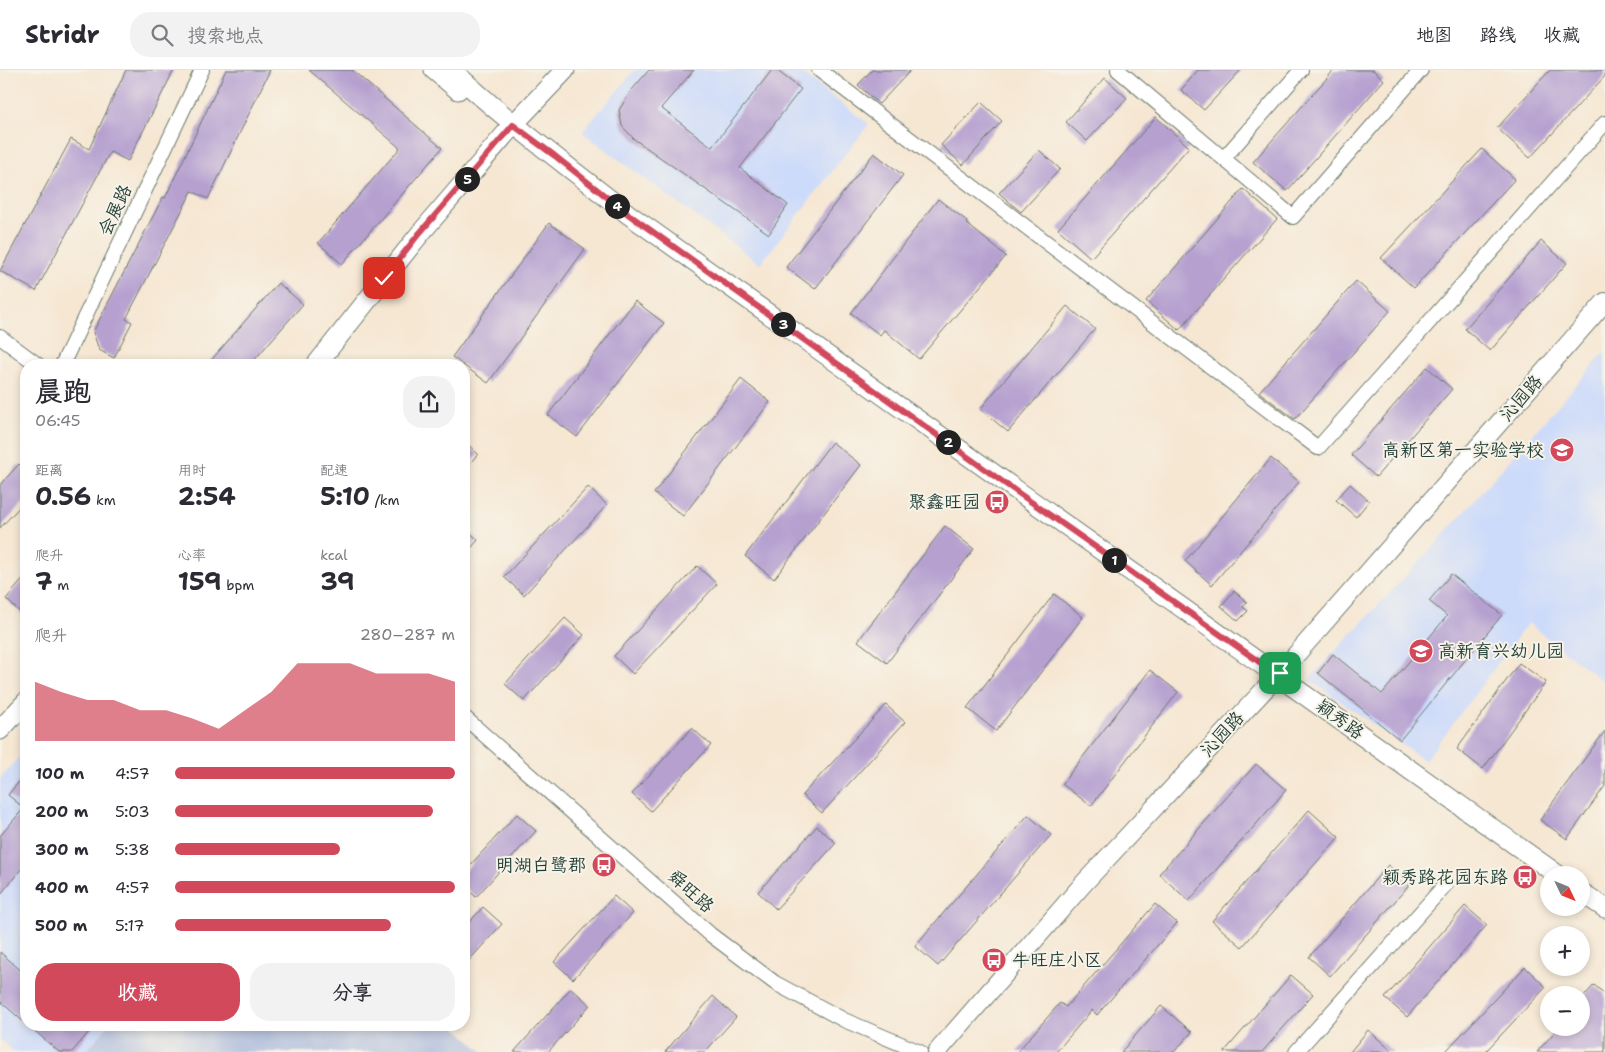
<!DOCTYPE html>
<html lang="zh">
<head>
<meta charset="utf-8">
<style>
	:root { --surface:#fff; --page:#f2f2f3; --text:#2b2b33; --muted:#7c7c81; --line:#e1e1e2; --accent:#d1495b }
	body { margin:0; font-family:"Shantell Sans","LXGW WenKai TC",sans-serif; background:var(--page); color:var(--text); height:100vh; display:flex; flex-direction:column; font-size:19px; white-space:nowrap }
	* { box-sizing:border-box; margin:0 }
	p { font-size:16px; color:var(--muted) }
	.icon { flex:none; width:28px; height:28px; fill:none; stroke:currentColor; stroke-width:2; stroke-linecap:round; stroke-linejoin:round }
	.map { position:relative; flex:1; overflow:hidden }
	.sheet { position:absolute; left:20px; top:289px; width:450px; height:672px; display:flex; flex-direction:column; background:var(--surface); border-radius:20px; box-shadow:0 2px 8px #0003 }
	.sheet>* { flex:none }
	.needle { width:32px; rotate:133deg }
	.buttons { position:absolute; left:1540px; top:796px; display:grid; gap:10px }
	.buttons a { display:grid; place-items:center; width:50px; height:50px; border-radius:50%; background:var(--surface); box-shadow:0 2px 8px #0003; font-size:25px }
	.pin { position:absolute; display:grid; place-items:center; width:42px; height:42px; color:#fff; margin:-21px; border-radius:10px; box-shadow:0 2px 8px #0006 }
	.km { position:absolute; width:25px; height:25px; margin:-12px; border-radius:50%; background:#222; color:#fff; font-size:14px; line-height:25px; text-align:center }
	.round { display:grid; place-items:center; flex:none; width:52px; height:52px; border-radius:20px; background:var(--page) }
	.summary { display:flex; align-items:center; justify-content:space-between; height:85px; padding:0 15px }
	h1 { font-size:28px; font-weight:700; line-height:38px }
	.metrics { display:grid; grid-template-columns:repeat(3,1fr); gap:8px; height:85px; padding:5px 15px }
	.metrics div { display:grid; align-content:center }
	.metrics b { font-size:25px; font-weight:700 }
	.metrics small { font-size:14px; font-weight:400 }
	.metrics p { font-size:14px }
	.chart { height:140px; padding:10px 15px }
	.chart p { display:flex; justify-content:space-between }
	.chart svg { width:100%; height:90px; margin-top:5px; fill:var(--accent); opacity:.7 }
	.primary-button { display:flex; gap:10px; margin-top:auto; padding:10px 15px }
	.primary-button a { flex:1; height:58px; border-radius:20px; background:var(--accent); color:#fff; font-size:20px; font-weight:700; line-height:58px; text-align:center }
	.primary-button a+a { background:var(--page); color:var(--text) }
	ul { padding:0 15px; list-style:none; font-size:16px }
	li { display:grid; grid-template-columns:80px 60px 1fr; align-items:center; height:38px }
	li i { height:12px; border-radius:6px; background:var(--accent) }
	header { display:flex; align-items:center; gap:30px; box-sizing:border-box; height:70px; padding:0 25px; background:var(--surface); border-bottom:1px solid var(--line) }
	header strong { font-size:24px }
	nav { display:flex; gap:28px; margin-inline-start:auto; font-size:18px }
	.search { width:350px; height:45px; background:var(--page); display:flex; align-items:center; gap:12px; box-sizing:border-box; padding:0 18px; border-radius:20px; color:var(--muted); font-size:19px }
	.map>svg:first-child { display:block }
	.built { fill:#cddbfa }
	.industrial { fill:#b9c5de }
	.building { fill:#b6a0d0 }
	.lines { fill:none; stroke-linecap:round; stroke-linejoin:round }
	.minor-casing { stroke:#6a786c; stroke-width:16 }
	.tertiary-casing { stroke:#6a786c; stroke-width:20 }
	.secondary-casing { stroke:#6a786c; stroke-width:21 }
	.minor { stroke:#fff; stroke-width:14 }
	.tertiary { stroke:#fff; stroke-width:18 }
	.secondary { stroke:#fff; stroke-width:19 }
	.route-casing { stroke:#fff; stroke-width:10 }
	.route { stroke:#d1495b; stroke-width:6 }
	.labels { text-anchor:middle; stroke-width:4; stroke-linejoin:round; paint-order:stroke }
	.street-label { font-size:18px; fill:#1f3d34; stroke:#f7f3e8 }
	.poi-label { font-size:18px; fill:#1f3d34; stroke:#f7f3e8; text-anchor:end }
</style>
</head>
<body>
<header>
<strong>Stridr</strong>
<div class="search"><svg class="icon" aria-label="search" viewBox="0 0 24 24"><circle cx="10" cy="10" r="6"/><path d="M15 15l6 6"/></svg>搜索地点</div>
<nav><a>地图</a><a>路线</a><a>收藏</a></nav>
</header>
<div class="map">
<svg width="1605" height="982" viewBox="0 0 1605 982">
	<rect width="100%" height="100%" fill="#f7f3e8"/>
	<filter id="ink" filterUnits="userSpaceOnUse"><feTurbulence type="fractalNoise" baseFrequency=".02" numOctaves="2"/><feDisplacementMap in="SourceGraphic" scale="10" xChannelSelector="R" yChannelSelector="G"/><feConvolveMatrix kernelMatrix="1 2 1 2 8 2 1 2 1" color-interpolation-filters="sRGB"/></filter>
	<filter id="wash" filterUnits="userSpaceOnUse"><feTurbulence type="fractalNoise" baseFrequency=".0096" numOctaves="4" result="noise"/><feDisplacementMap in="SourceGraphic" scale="20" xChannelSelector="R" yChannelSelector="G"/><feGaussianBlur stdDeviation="1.12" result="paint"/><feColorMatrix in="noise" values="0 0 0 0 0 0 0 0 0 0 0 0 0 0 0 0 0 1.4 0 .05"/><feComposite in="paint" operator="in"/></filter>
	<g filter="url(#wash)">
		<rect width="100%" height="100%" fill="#f6e7d3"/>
		<path class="built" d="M635,0H797L869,54L760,194L582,62Z
			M1605,282V613L1528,553L1425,691L1309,609L1432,478Z
			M26,679V955H109L85,982H13L0,969V709Z"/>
		<path class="industrial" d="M109,955H453L483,982H85Z"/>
		<g id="blocks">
			<path class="building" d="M126,0H174L128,91L110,82L36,221L0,201L71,69L89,79Z
				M226,0H270L208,129L192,121L126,249L132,252L114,288L99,280L93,262L163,127L165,128Z
				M309,0H352L442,78L342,194L318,173L400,78Z
				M649,0H694L661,38L712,77L772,0H776L801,19L740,98L788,135L769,164L634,69L622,56L619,40L631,21Z
				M872,0H911L879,34L858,15Z
				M1198,0H1241L1204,40L1181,20Z
				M1334,0H1373L1384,10L1287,121L1253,92Z
				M1550,0H1605V6L1530,88L1497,58Z
				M1105,8L1127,28L1087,71L1066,52Z
				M981,32L1002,51L963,95L941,75Z
				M1156,47L1189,77L1091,188L1058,159Z
				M1482,79L1515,109L1414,218L1381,188Z
				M1039,80L1060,99L1021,142L999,123Z
				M874,83L903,105L815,219L786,197Z
				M1243,119L1277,149L1179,260L1146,231Z
				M938,129L967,151L966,153L1006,186L919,289L884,260L880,265L851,243Z
				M549,153L585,179L488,313L452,287Z
				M1541,171L1567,193L1490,281L1465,259Z
				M1356,211L1390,241L1295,349L1259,322Z
				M278,213L303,234L250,295H207Z
				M635,231L664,253L577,367L548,345Z
				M1067,236L1095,259L1008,362L980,339Z
				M1427,297L1452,319L1376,407L1351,385Z
				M741,309L770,332L683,446L654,423Z
				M464,371L478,384L464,400Z
				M832,372L861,395L774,509L745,486Z
				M1271,388L1299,412L1212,515L1185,491Z
				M19,394L26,401V430L0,458V415Z
				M1350,414L1369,431L1356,447L1336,430Z
				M588,417L607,435L524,525L504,507Z
				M945,456L974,479L887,593L858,571Z
				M464,457L478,470L464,486Z
				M697,496L717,514L633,604L614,586Z
				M1451,504L1502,545L1400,670L1318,603L1333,584L1382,624L1447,546L1429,531Z
				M26,506V548L6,529Z
				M1234,521L1247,532L1243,537L1248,541L1238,551L1221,536Z
				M1054,524L1083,547L996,661L967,638Z
				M565,548L584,565L524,631L505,614Z
				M1519,593L1546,612L1483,699L1457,679Z
				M1150,600L1178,622L1091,736L1062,714Z
				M886,635L905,652L822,743L802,725Z
				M692,658L711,675L651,741L632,724Z
				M1605,661V716L1567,769L1540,750Z
				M1256,694L1286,720L1189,831L1159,804Z
				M26,703V793L0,825V766L24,738L8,725Z
				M1309,740L1339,767L1242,877L1212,851Z
				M517,744L536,761L476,827L464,816V802Z
				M1028,745L1051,765L938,896L915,876Z
				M817,756L836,773L776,839L758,822Z
				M1388,795L1410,814L1330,906L1309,887Z
				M614,826L633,843L573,909L554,892Z
				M1155,834L1177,853L1097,945L1092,940L1056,982H1017L1060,933L1066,937Z
				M1465,836L1487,855L1407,947L1385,928Z
				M483,837L502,854L464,896V858Z
				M0,882L26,905V954L0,931Z
				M1525,897L1546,917L1485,982H1445Z
				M1291,905L1313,924L1262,982H1224Z
				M1594,915L1605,924V982H1537L1558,958H1581V930Z
				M571,918L590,935L548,982H514Z
				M713,926L736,947L705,982H665Z
				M1161,936L1192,962L1174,982H1121Z
				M28,955H95L72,982H59Z
				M1368,960L1393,982H1350Z"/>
		</g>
	</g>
	<g filter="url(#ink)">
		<use href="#blocks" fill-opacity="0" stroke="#6a786c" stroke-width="1"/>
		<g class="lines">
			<defs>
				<path id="minor" d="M819,0L1318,378L1605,53
					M1118,0L1293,147L1421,0
					M1224,88L1301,0
					M0,267L38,295
					M62,295L202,0
					M464,647L711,865L775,913L844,950L920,982
					M1296,982L1446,814"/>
				<path id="tertiary" d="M937,982L1084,813L1280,603L1605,232"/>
				<path id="secondary" d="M434,0L458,20
					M452,0C507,52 569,97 628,144L1558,805
					M316,295L419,165L513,55L565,0
					M0,660L26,632
					M1581,822L1605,838"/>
			</defs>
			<use href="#minor" class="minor-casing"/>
			<use href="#tertiary" class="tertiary-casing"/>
			<use href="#secondary" class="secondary-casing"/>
			<use href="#minor" class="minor"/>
			<use href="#tertiary" class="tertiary"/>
			<use href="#secondary" class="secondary"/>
		</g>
	</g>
	<g class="lines" filter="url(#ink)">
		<defs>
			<path id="route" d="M384,208L418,165L513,55L555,86L628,144L1007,415L1278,605L1280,603"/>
		</defs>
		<use href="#route" class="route-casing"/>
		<use href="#route" class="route"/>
	</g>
	<defs>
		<symbol id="school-disc" viewBox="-11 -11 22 22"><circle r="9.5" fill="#d1495b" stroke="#f7f3e8"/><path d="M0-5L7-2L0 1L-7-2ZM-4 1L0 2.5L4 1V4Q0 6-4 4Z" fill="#fff"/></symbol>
		<symbol id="bus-disc" viewBox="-11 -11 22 22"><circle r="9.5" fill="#d1495b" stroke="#f7f3e8"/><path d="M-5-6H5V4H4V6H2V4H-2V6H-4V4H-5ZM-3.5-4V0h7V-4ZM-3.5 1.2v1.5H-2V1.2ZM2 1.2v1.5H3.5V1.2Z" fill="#fff"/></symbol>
	</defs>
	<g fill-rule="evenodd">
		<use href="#school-disc" x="1548" y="366" width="28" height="28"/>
		<use href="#bus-disc" x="983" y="418" width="28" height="28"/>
		<use href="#school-disc" x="1407" y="567" width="28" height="28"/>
		<use href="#bus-disc" x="590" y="781" width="28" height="28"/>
		<use href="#bus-disc" x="1511" y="793" width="28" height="28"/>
		<use href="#bus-disc" x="980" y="876" width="28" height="28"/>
	</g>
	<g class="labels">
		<g class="street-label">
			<text transform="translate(115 140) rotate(-65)" y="6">会展路</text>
			<text transform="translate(1521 328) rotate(-49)" y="6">沁园路</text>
			<text transform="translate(1340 649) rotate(36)" y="6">颖秀路</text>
			<text transform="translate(1222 664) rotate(-47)" y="6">沁园路</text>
			<text transform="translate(691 821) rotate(42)" y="6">舜旺路</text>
		</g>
		<g class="poi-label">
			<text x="1544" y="386">高新区第一实验学校</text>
			<text x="980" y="438">聚鑫旺园</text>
			<text x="1438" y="587" text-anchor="start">高新育兴幼儿园</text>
			<text x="586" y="801">明湖白鹭郡</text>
			<text x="1508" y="813">颖秀路花园东路</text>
			<text x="1012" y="896" text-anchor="start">牛旺庄小区</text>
		</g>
	</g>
</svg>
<div class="buttons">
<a><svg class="needle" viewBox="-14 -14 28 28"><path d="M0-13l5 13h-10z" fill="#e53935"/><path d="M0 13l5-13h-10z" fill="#7c7c81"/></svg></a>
<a>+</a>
<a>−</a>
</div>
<div class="pin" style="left:1280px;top:603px;background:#1e9e55"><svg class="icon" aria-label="arrive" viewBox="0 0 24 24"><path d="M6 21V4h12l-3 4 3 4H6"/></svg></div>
<div class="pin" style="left:384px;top:208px;background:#d93025"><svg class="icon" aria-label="check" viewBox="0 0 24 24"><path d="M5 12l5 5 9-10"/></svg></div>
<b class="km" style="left:1114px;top:490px">1</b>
<b class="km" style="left:948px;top:372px">2</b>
<b class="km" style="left:783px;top:254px">3</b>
<b class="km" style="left:617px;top:136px">4</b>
<b class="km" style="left:467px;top:109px">5</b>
<section class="sheet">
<div class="summary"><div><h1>晨跑</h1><p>06:45</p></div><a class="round"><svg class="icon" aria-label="share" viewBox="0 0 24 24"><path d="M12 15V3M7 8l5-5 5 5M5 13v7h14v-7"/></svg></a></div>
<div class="metrics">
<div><p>距离</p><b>0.56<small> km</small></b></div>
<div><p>用时</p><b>2:54</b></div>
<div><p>配速</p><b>5:10<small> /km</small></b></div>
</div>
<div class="metrics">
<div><p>爬升</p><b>7<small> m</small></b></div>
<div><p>心率</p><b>159<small> bpm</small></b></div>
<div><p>kcal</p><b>39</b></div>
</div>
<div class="chart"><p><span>爬升</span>280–287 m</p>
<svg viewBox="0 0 160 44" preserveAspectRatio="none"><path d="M0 44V15L10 20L20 24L30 24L40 29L50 29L60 33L70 38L80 29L90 20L100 6L110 6L120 6L130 11L140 11L150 11L160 15V44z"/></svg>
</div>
<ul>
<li><b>100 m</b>4:57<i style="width:100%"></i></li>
<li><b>200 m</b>5:03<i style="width:92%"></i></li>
<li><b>300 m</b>5:38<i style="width:59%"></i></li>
<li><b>400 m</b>4:57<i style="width:100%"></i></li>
<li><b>500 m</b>5:17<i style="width:77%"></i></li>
</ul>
<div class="primary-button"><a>收藏</a><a>分享</a></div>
</section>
</div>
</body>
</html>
